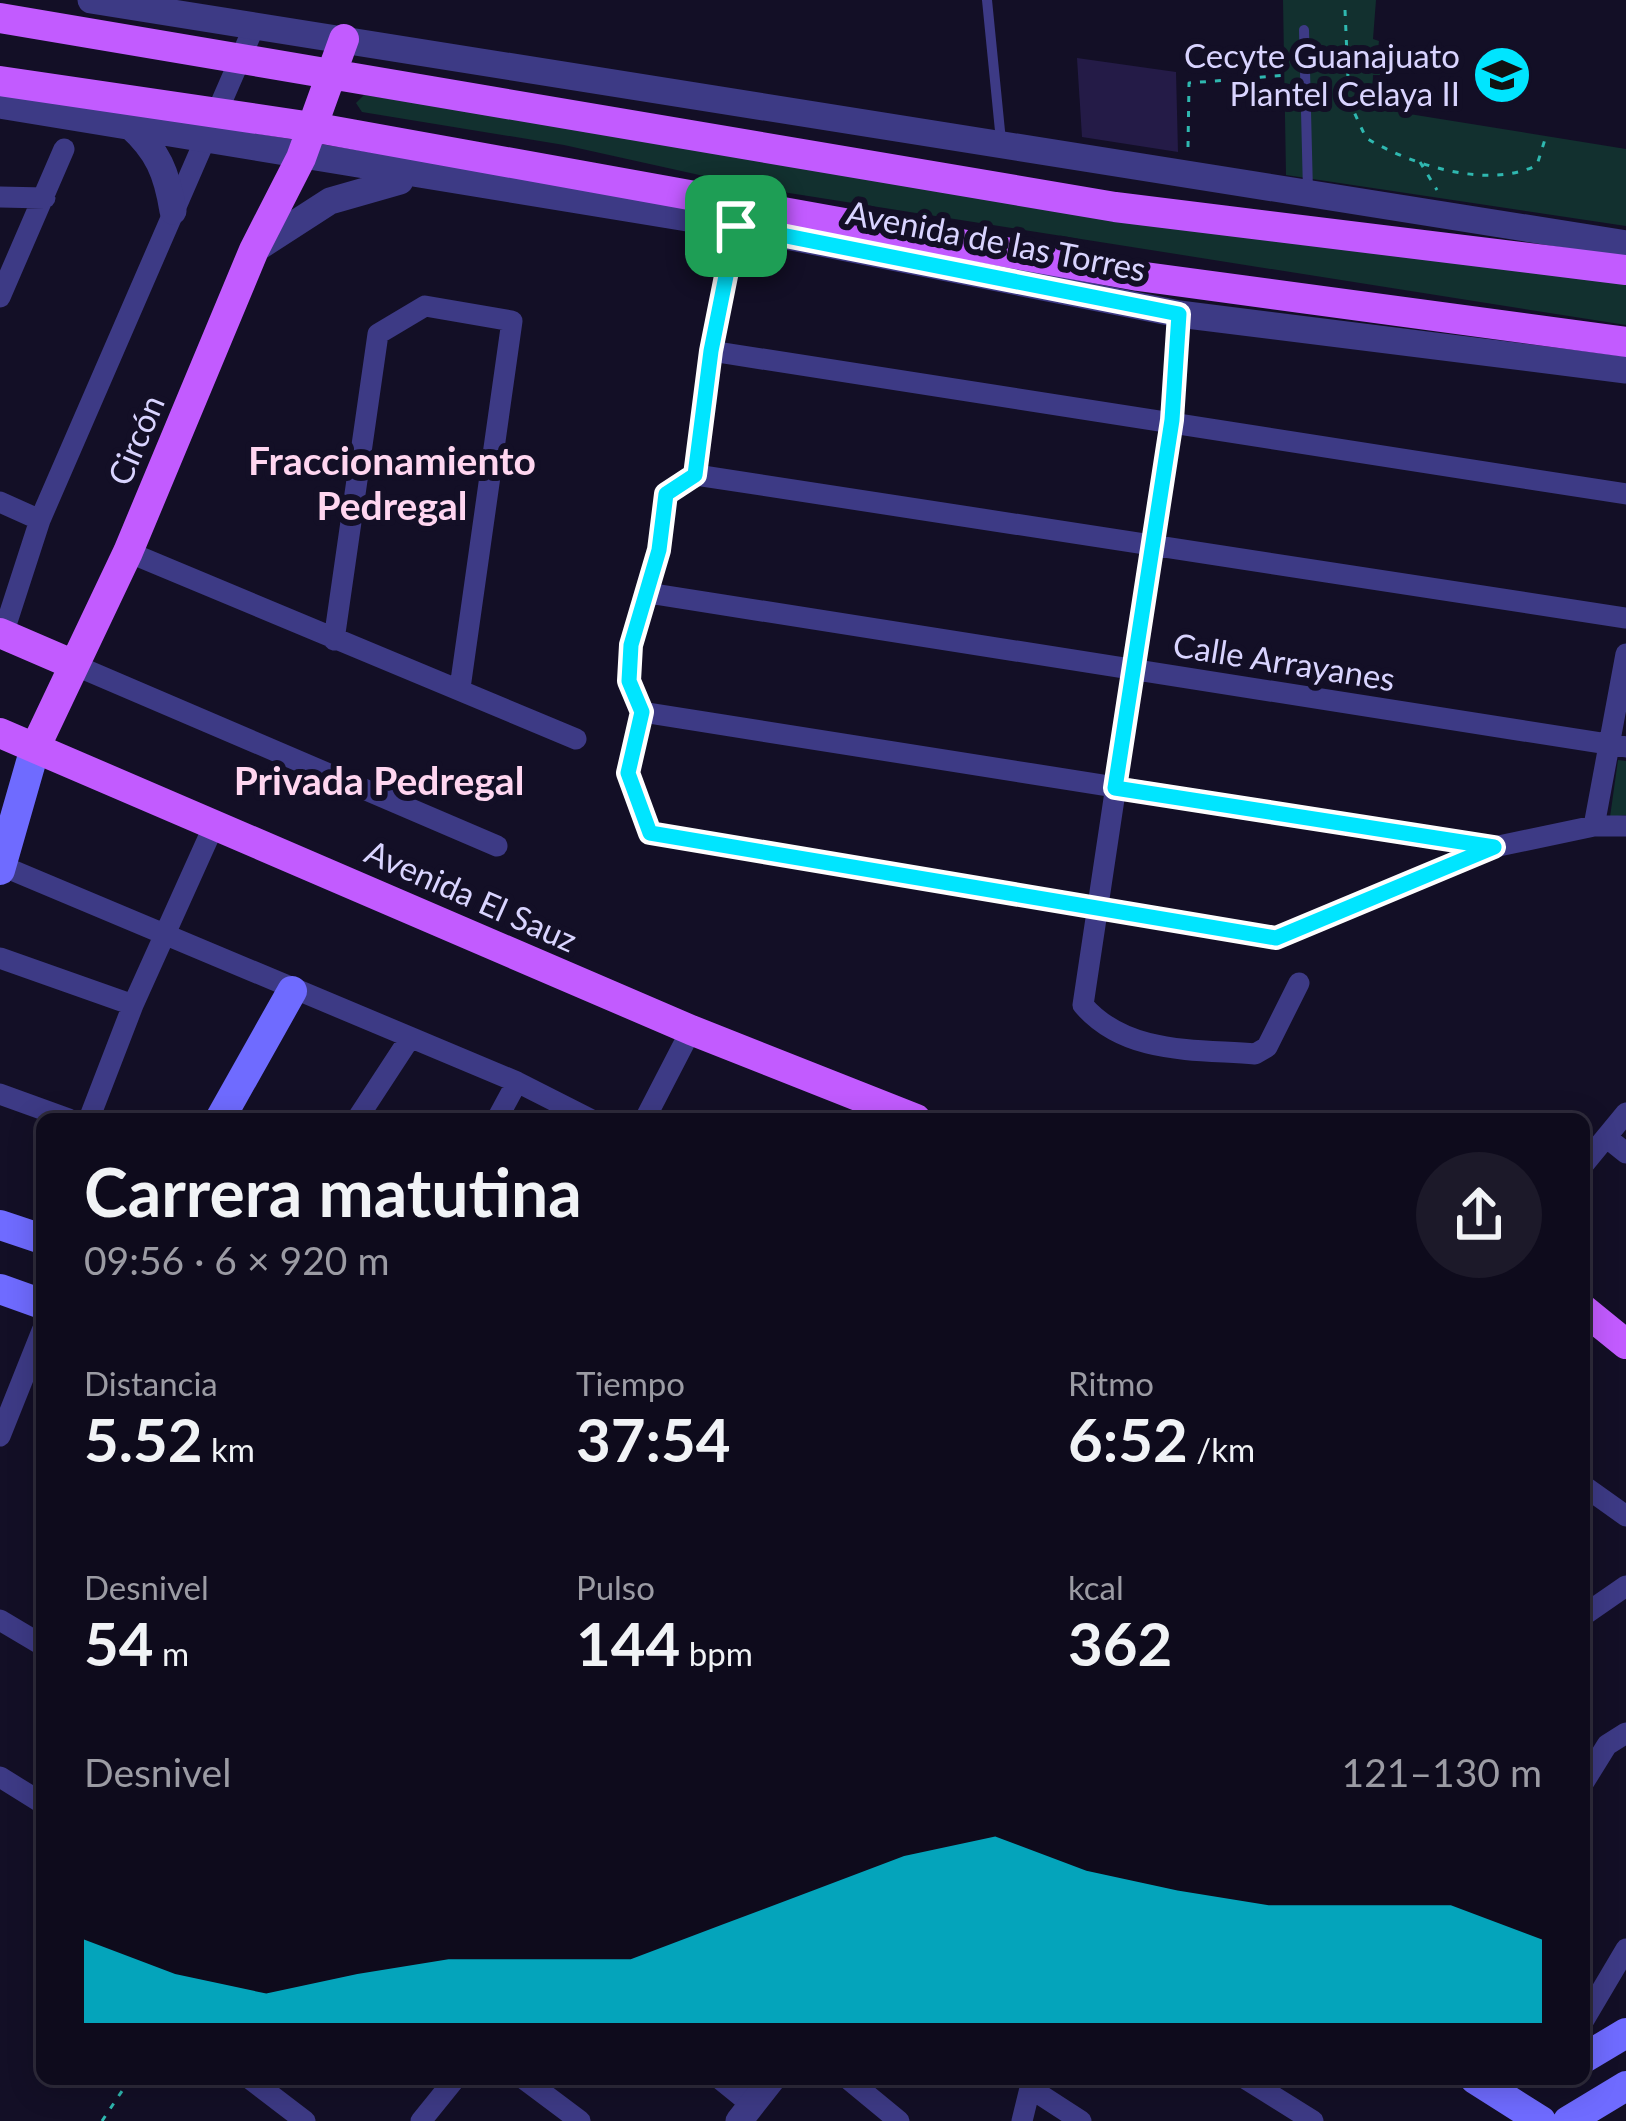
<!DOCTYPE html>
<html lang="es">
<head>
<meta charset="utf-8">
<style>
	:root { --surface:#0e0b1c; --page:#1c1929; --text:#f1f3f6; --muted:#9b9ba3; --line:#2e2b3b; --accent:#00e5ff }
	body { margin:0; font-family:Lato,sans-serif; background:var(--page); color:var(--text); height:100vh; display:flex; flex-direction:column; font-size:45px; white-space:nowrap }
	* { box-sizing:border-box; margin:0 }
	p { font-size:39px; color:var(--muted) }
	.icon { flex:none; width:66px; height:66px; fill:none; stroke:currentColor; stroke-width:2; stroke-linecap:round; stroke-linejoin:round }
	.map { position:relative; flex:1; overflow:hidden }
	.drawer { position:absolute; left:36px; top:1113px; width:1554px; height:972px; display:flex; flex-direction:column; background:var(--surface); border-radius:18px; box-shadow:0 6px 30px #0003,0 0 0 3px var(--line) }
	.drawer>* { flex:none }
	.pin { position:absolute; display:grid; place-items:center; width:102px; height:102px; color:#fff; margin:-51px; border-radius:24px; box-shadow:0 6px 18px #0006 }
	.round { display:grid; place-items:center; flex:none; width:126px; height:126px; border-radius:63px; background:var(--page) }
	.overview { display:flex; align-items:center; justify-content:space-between; height:204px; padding:0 48px }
	h1 { font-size:66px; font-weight:700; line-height:90px }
	.figures { display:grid; grid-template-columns:repeat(3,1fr); gap:18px; height:204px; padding:12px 48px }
	.figures div { display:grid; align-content:center }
	.figures b { font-size:60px; font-weight:700 }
	.figures small { font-size:33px; font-weight:400 }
	.figures p { font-size:33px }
	.chart { height:336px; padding:24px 48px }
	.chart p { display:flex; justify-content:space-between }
	.chart svg { width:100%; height:216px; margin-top:12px; fill:var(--accent); opacity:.7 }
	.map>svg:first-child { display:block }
	.green { fill:#12302f }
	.building { fill:#241b47 }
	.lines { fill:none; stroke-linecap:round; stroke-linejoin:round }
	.path { stroke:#2fb8b0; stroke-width:3; stroke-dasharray:6 9; stroke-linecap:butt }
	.service { stroke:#3d3a85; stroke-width:10 }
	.minor { stroke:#3d3a85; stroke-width:21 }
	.tertiary { stroke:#3d3a85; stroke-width:27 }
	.secondary { stroke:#6f6bff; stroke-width:30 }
	.primary { stroke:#c25bff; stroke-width:30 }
	.route-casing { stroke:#fff; stroke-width:24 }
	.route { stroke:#00e5ff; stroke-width:15 }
	.labels { text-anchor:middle; stroke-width:12; stroke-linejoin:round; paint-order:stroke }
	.poi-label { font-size:33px; fill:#d9d4ff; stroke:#130f26; text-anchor:end }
	.street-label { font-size:33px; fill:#d9d4ff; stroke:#130f26 }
	.quarter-label { font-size:39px; font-weight:bold; fill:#ffd6f0; stroke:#130f26 }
</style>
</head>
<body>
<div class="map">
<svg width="1626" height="2121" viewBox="0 0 1626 2121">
	<rect width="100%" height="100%" fill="#130f26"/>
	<path class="green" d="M1283,0H1376L1373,39L1379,41L1377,58L1384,59V75H1373L1372,108L1626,149V226L1286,175Z
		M364,95L1626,283V325L758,188L564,145L362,112L356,103Z
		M1618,760L1626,761V815L1610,817Z"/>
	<path class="building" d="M1077,58L1176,72L1178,152L1082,137Z"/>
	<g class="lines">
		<path class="path" d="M1345,10L1349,101L1366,138C1411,165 1489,190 1537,165L1546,136
			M1321,67L1378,49
			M1188,147L1189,83L1288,75
			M1420,162L1437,190
			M102,2121L130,2079"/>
		<path class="service" d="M987,0L1001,141
			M1304,30L1308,192"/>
		<path class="minor" d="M0,197L45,198
			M736,226L711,351L696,475L666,494L659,550L631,645L629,681L642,712L628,773L650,833L1276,938L1494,847
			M0,297L64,149
			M1179,314L1171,420L1083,1005C1126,1055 1195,1049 1255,1054L1267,1047L1299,983
			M711,351L1626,494
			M696,475L1626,618
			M0,502L40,520
			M128,552L576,739
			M648,593L1626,747
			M3,634L40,520L254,27
			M334,640L378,334L425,306L512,321L460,688
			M72,664L497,846
			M642,712L1494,847L1594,826H1626
			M1594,826L1626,654
			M2,866L517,1082L590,1119
			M0,958L133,1005
			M0,1094L69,1119
			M89,1119L133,1005L215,823
			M357,1119L410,1038
			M497,1119L517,1082
			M645,1119L691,1030
			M1606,1137L1626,1153
			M1584,1164L1626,1113
			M0,1436L42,1331
			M1584,1486L1626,1516
			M1584,1615L1626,1586
			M0,1620L42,1645
			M0,1777L42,1803
			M1584,1782L1607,1745L1626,1733
			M1584,2020L1626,1949
			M250,2079L305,2121
			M524,2079L580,2121
			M720,2079L752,2105
			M848,2079L899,2121
			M1246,2079L1313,2121
			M1030,2088L1081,2121
			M421,2121L455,2079
			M1022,2121L1032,2080"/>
		<path class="tertiary" d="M91,0L1626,244
			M0,105L736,226L1179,314L1626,370
			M129,125C158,151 167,173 173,211
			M254,250L330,201L400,181
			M739,2121L772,2079"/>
		<path class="secondary" d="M0,870L35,748
			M220,1119L292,991
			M0,1225L42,1239
			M0,1289L42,1304
			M1584,2058L1626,2033
			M1475,2079L1541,2121
			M1568,2121L1626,2086"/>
		<path class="primary" d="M0,18L1115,207L1626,270
			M0,81L312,127L1138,276L1626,342
			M0,633L72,664
			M0,733L691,1030L916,1119
			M35,748L128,552L254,250L301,158L344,39
			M1584,1310L1626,1344"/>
	</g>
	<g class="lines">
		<defs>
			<path id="route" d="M736,226L1179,314L1172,420L1115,788L1494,847L1276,938L650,833L628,773L642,712L629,681L631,645L659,550L666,494L695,475L711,351Z"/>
		</defs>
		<use href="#route" class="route-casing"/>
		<use href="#route" class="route"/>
	</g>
	<defs>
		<symbol id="university-disc" viewBox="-11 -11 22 22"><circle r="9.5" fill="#00e5ff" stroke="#130f26"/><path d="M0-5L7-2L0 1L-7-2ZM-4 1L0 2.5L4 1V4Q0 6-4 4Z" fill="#111"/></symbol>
	</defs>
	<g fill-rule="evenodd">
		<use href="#university-disc" x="1469" y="42" width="66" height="66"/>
	</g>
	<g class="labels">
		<g class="poi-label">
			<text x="1460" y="68">Cecyte Guanajuato<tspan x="1460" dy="38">Plantel Celaya II</tspan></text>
		</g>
		<g class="street-label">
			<text transform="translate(996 241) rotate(11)" y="12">Avenida de las Torres</text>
			<text transform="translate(136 440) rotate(-67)" y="12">Circón</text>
			<text transform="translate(1284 662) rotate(9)" y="12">Calle Arrayanes</text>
			<text transform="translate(471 896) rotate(24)" y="12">Avenida El Sauz</text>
		</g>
		<g class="quarter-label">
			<text x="392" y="475">Fraccionamiento<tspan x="392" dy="45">Pedregal</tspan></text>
			<text x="379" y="795">Privada Pedregal</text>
		</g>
	</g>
</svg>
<div class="pin" style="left:736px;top:226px;background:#1e9e55"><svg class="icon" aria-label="arrive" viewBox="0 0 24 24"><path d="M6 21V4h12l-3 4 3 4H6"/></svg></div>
<section class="drawer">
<div class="overview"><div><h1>Carrera matutina</h1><p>09:56 · 6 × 920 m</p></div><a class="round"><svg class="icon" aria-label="share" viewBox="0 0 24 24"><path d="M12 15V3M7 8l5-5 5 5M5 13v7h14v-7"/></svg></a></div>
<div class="figures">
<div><p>Distancia</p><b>5.52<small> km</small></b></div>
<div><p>Tiempo</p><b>37:54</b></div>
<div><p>Ritmo</p><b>6:52<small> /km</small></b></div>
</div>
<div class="figures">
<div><p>Desnivel</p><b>54<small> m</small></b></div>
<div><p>Pulso</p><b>144<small> bpm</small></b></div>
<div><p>kcal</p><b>362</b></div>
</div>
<div class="chart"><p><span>Desnivel</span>121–130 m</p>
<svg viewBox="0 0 160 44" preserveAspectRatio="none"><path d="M0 44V27L10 34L20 38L30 34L40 31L50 31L60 31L70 24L80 17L90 10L100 6L110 13L120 17L130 20L140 20L150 20L160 27V44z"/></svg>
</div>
</section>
</div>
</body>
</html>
